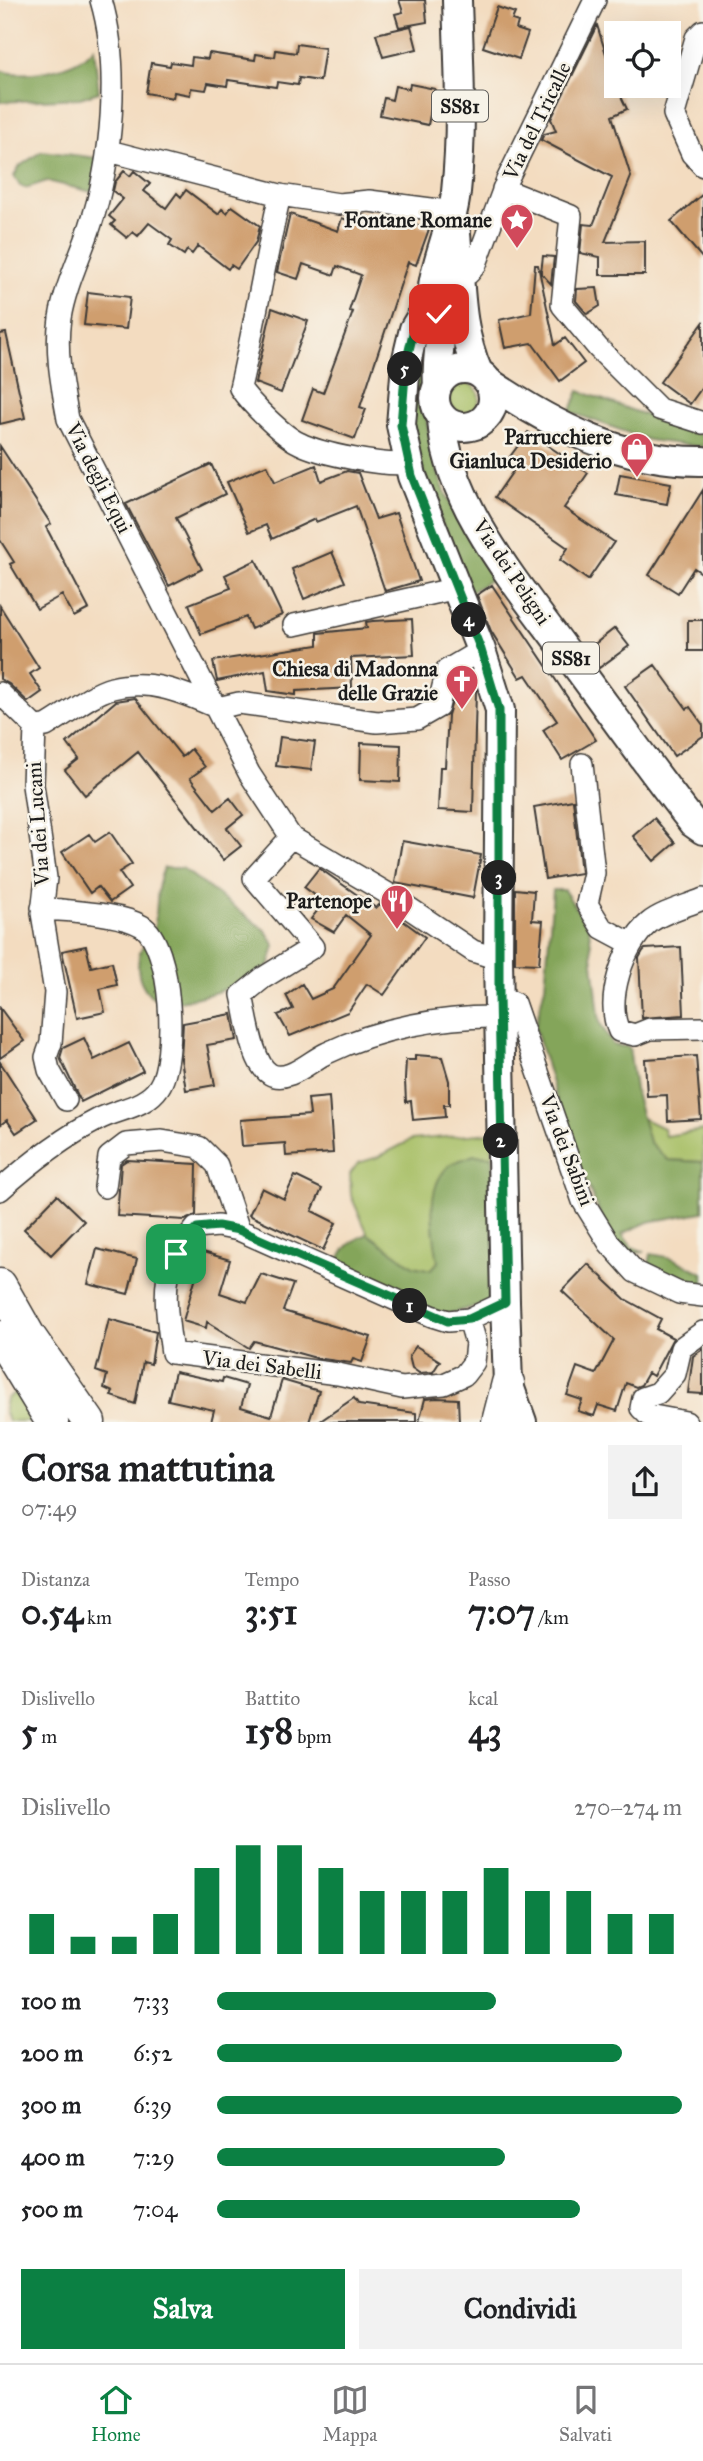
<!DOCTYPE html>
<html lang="it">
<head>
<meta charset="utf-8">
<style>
	:root { --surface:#fff; --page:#f2f2f2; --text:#202124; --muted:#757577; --line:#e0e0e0; --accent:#0b8043 }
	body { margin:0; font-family:"IM FELL Great Primer",serif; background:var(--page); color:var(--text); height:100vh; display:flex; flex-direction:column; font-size:26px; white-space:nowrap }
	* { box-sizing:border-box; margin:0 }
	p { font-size:23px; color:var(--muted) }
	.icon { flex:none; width:38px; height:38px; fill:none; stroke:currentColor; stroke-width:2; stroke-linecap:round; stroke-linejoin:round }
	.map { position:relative; height:1422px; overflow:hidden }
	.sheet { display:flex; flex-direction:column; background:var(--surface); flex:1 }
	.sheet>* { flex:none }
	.controls { position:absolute; left:604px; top:21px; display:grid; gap:14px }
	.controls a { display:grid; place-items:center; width:77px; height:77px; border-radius:0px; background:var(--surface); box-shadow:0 7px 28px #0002; font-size:35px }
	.pin { position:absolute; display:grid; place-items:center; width:60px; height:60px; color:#fff; margin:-30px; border-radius:14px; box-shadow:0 4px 10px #0006 }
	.km { position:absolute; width:35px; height:35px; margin:-18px; border-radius:50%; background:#222; color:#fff; font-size:19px; line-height:35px; text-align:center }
	.round { display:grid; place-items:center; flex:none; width:74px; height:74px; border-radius:0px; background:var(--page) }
	.head { display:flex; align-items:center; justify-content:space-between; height:119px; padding:0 21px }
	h1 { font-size:38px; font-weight:700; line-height:52px }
	.metrics { display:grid; grid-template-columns:repeat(3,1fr); gap:10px; height:119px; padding:7px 21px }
	.metrics div { display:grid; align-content:center }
	.metrics b { font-size:35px; font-weight:700 }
	.metrics small { font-size:19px; font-weight:400 }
	.metrics p { font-size:19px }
	.chart { height:196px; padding:14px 21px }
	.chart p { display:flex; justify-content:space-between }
	.chart svg { width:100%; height:126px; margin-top:7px; stroke:var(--accent); stroke-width:6 }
	.primary-button { display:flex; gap:14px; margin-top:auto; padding:14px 21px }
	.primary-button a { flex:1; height:80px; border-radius:0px; background:var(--accent); color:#fff; font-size:28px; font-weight:700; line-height:80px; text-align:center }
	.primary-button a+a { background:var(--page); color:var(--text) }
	ul { padding:0 21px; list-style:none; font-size:23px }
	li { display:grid; grid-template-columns:112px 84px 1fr; align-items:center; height:52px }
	li i { height:18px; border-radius:9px; background:var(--accent) }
	.tabs { display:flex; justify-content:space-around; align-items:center; height:98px; border-top:2px solid var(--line); background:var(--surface); font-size:19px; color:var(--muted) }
	.tabs a { display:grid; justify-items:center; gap:4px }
	.tabs .on { color:var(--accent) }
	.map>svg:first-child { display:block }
	.green { fill:#a6be64; stroke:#616d40; stroke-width:2 }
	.forest { fill:#84a55a; stroke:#50603b; stroke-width:2 }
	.building { fill:#cf9e6e }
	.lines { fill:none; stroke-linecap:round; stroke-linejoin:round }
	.minor-casing { stroke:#3c3935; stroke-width:24 }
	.major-casing { stroke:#3c3935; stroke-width:32 }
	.highway-casing { stroke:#3c3935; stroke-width:35 }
	.minor { stroke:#fff; stroke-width:21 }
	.major { stroke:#fff; stroke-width:28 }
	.highway { stroke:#fff; stroke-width:32 }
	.route-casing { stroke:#fff; stroke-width:14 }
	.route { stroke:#0b8043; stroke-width:9 }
	.labels { text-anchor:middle; stroke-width:5; stroke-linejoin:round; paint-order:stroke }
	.shield { fill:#f7f3e8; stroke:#5e5c59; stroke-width:2 }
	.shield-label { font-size:19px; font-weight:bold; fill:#1c1c1c }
	.street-label { font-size:21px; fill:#1c1c1c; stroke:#f7f3e8 }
	.poi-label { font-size:21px; font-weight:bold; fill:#1c1c1c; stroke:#f7f3e8; text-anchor:end }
</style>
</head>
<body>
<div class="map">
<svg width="703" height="1422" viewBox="0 0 703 1422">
	<rect width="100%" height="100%" fill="#f7f3e8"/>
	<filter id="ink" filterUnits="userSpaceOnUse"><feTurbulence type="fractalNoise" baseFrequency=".0143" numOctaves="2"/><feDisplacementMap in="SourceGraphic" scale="14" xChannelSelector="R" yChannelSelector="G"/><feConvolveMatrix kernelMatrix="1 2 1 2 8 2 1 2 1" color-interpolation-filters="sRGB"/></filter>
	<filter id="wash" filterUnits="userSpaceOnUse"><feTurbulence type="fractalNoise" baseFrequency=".00686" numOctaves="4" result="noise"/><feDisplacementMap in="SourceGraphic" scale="28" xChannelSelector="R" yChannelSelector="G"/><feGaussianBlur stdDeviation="1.57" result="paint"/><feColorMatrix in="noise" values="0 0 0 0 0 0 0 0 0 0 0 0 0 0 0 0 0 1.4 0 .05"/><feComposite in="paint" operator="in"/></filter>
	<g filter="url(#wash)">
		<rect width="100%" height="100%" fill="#f3dcc0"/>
		<path class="green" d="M449 398a15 15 0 1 1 30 0a15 15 0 1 1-30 0Z
			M642,1118L663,1128L665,1136L703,1130V1162L668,1160L649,1142Z
			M491,1133L493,1156C422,1153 439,1211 438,1262L431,1270L413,1266L368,1234L351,1196L350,1174L358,1163L378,1157L411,1140Z
			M17,1391L32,1421H8L4,1410L6,1399Z"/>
		<path class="forest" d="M94,48L99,92L80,98L0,102V70C23,80 79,68 94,48Z
			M42,151L98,158L92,192L47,181L26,188L20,186L14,176L20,166Z
			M427,325C421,381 424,442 446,494C459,523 479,550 495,577L467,594L407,425Z
			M579,391L703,436V447L648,440L570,412Z
			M164,868H182L266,931L275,946L269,966C234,990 202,998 162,1004C143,993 134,975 140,953C143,944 151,937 154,928C159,907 154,889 164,868Z
			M553,890H564L589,928L600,1023L613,1045L629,1047L636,1096L649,1142L668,1160L703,1162V1212L648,1222L622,1234L632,1247L645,1252L633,1253L620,1248L608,1232L571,1147L535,1027L545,986Z
			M474,1155L493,1156L496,1301L444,1315L338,1268C338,1251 353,1239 368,1234L413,1266L431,1270L438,1262C433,1233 423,1182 453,1163C459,1160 468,1158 474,1155Z
			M651,1254L672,1258L703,1273V1290L692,1289L648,1268Z"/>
		<g id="blocks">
			<path class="building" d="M399,0H425L427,22L399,27L395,14L403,12Z
				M497,7L515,13L512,20L518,22L516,29L528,33L519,59L483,47Z
				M597,25L616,86L627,109L612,116L631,177L605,242L645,241V275H600V257L580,253L583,224L593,225L612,177L541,140L544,134L556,131L551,119Z
				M411,26L417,49L383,57L376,34Z
				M297,44L325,48L320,81L299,78L298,85L277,82L276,87L228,80L227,86L208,83L206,90L191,88L190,95L174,92L173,98L146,93L151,63L170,66L171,62L191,65L192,57L208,59L209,53L255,60L256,54L275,57L276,50L296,53Z
				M410,84L435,89L428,125L380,115L384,98L392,100L395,86L409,89Z
				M124,171L130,176L134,171L150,184L144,191L166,208L177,193L181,197L186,190L218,214L222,209L227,213L232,206L260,226L256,242L237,269L231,265L228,269L198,246L192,254L187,250L184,255L169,245L172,240L149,223L138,236L133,232L127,238L111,225L115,221L109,216L123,199L113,191L115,182Z
				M703,194V259L671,221Z
				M290,214L338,231L342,218L353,222L356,216L362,215L392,226L394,218H399L429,229L416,265L408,262L360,407L366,409L355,439L302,420L313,389L323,393L353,312L349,311L361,275L337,266L334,275L303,264L298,279L277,272Z
				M543,256L554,257L551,284L541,273Z
				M535,265H538L555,345L565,338L584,363L560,381L532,343L505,348L499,320L531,313Z
				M597,288L600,306L587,314L576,301L577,289Z
				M88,292L130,297L126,329L84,325Z
				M272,308L308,321L281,393L255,383Z
				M703,323V386L690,404L660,382Z
				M6,333L25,418L0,424V334Z
				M528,432L588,473L564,508L614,542L588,580L560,560L568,548L495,497L518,464L509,458Z
				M0,446L51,524L46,527L89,609L74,617L62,595L37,609L10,564L14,562L0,540Z
				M211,464L225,494L176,518L202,569L169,586L126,504Z
				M267,465L275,482L316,465L321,481L347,471L358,473L376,519L396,513L419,581L385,591L356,506L316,522L315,519L272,539L266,525L249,532L227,482Z
				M620,474L671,483L667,504L616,495Z
				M703,490V574L694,568L678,593L649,575Z
				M332,552L345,582L304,599L292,569Z
				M256,560L282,615L251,629L246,617L201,634L189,604L231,588L225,575Z
				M492,585L596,740L562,760L543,730L557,721L526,675L520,678L491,631L477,595Z
				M0,606L39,668L30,674L42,692L28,702L9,684L0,679Z
				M412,619L414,655L351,658L352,688L296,691V695L268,691L265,671L217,681L213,661L318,645V633L367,628L366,622L373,621Z
				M688,620H703V651H688Z
				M615,628L629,646L599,668L586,651Z
				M655,665L687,709L690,707L703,725V736L674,756L625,686Z
				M456,689L476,690L473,812L438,810L440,767H445L448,715Z
				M135,698L182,757L191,749L205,767L190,778L215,810L230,798L243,815L227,828L241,846L223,860L138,752L85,795L65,770L79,759L67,743L116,701Z
				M280,737L315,742L311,770L276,766Z
				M361,743L401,745L400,782L360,780Z
				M573,800L581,873L545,879L534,807Z
				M654,818L675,843L654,861L633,836Z
				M110,832L132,864L119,872L130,888L110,902L98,887L90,893L62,852L89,834L95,842Z
				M402,841L481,855L473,898L395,883Z
				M319,868L376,908L380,904L425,937L384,995L367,984L348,1012L290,1036L278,1015L293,1009L286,995L302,984L311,999L333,989L371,935L346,915L334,932L311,919L324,902L304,887Z
				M515,889L534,891L532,920L543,921L539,964L515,963Z
				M86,946L91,967L112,962L117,985L100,989L105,1012L77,1018L62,951Z
				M681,947L684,1015L642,1018L639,958L643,951L645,949Z
				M0,1008L24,1041L0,1058Z
				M232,1014L237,1040L207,1045L215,1085L186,1090L181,1059L183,1023Z
				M84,1038L94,1060L129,1043L143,1071L81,1102L60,1058L63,1048Z
				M415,1055L442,1057L449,1081V1105H444L445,1117L413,1120L411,1101L406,1102L405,1080L406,1060H415Z
				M696,1056L701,1119L668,1121L667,1095L647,1096L645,1059Z
				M0,1062L37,1119L16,1133L7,1120L0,1125Z
				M329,1097L333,1153L286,1156L285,1143L242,1146L240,1120L310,1115L308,1099Z
				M127,1160L197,1164L196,1215L185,1220L117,1216L121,1164Z
				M295,1176L322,1189L312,1211L336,1223L323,1250L249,1215L262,1188L284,1199Z
				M57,1195L84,1221L51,1255L24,1229Z
				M97,1249L137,1259L128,1294L88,1284Z
				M203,1252L230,1260L220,1293L247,1302L261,1274L293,1284L283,1311L371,1337L362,1362L353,1359L351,1363L316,1358L254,1341L249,1348L207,1322L206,1328L183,1321Z
				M588,1264L625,1299L661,1319L656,1329L673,1338L653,1376L648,1373L641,1385L636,1387L626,1383L617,1411L598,1405L594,1416L578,1411L582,1400L567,1395L577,1367L596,1374L614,1340L562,1291Z
				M109,1319L156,1332L151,1364L143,1362L135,1404L111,1396L113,1392L104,1388L107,1375L96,1371Z
				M416,1346L440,1361L433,1372L419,1373L412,1368L409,1356Z
				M703,1349V1394L688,1393L693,1356Z
				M175,1372L222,1382L223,1378L247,1385L241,1407L271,1416L282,1380L319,1391L309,1422H211L214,1410L168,1400Z
				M354,1398L359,1405L416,1413V1422H319Z
				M437,1398L458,1399L459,1422H419L425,1399Z"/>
		</g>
	</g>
	<g filter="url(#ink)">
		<use href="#blocks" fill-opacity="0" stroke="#3c3935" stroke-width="2"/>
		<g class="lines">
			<defs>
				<path id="minor" d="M101,0C121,67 112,162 90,227C80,257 65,287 60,318C55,352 62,386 68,419L249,773L291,837L385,892L473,951L498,959
					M703,31L696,38L674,114L692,154L703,166
					M109,151L280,195L339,204L369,201L454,212
					M503,189L571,216L562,305L598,348L659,409L703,423
					M280,195C265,259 255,324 240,388C250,403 283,436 299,443C320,454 386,467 409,463
					M461,276L469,273L476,264L507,180L595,0
					M294,625L457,588
					M0,693L35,727
					M218,708L239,703L377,722L417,719L438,707L447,670L481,650
					M35,727L33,785L46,878L42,913L55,992L51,1043L46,1057L49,1070L66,1100
					M35,727L46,726C66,715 90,694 112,688C150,678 184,693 218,708
					M582,764L594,873L587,904L602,928L630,943
					M291,837L254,878L313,947L263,978L242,995C247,1016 252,1064 270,1074C288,1084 311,1060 327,1053C379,1028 443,1016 499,1017
					M703,899C687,906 662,912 649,923C623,945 605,1000 619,1031L635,1035L650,1029L703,1028
					M499,996L514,1003L583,1201L609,1243L635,1272L679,1293L703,1296
					M105,1187L109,1157L126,1144L162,1141L199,1147L217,1165L239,1230
					M0,1190C29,1164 64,1137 99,1119C119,1109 146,1107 159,1087C178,1059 172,944 142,926C118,912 70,912 42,908
					M469,1319L448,1321L432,1316L239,1230L218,1226L196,1228C190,1236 181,1245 175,1254C160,1284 168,1322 172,1353L338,1374L402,1388L444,1384L464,1375L474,1362L476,1343L469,1319L505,1302
					M686,1422L648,1415L641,1408L643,1398L658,1393L675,1374L681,1348L703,1332"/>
				<path id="major" d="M455,224C461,275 457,325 478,372
					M433,297L414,329L406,363L401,425L412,476L481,650L500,710L498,959L505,1302L508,1383L522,1422
					M435 398a29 29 0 1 1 58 0a29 29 0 1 1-58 0Z
					M490,383C555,427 623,462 703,461
					M438,385C436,365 441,346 440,327C439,310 430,296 434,280C440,250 453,223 456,192C463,128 459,64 457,0
					M442,418C446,505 526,595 575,664C614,717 652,771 693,823L703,830"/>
				<path id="highway" d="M0,1285L29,1336L89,1422
					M0,1337L52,1422
					M498,1422L508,1383"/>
			</defs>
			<use href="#minor" class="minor-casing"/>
			<use href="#major" class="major-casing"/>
			<use href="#highway" class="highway-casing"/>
			<use href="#minor" class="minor"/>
			<use href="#major" class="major"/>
			<use href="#highway" class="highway"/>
		</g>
	</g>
	<g class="lines" filter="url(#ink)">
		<defs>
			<path id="route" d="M176,1254L197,1228L218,1226L239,1230L448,1321L469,1319L505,1302L499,996V710L481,650L412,476L401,425L406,363L414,329L433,297L439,314"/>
		</defs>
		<use href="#route" class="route-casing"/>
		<use href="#route" class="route"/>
	</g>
	<defs>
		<symbol id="sight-pin" viewBox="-11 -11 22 30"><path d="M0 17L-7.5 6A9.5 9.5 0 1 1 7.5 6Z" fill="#d1495b" stroke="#f7f3e8"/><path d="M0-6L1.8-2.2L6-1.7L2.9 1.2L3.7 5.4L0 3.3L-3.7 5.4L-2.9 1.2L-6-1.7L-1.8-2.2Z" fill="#fff"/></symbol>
		<symbol id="shop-pin" viewBox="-11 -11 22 30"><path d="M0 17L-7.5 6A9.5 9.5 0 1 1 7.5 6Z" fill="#d1495b" stroke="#f7f3e8"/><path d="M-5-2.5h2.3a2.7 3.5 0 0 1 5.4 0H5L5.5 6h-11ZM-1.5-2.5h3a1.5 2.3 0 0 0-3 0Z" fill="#fff"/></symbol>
		<symbol id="church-pin" viewBox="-11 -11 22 30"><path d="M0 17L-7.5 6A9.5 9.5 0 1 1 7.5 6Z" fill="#d1495b" stroke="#f7f3e8"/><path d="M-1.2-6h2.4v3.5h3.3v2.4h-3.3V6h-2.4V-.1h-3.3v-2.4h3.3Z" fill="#fff"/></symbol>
		<symbol id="restaurant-pin" viewBox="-11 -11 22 30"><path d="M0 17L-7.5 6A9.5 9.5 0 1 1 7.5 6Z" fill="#d1495b" stroke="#f7f3e8"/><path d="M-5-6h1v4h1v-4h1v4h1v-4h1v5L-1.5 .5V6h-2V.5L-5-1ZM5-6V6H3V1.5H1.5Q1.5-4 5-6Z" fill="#fff"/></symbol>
	</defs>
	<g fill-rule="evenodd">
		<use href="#sight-pin" x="498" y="201" width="38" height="52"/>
		<use href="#shop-pin" x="618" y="430" width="38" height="52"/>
		<use href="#church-pin" x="443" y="662" width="38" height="52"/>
		<use href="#restaurant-pin" x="378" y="882" width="38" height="52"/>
	</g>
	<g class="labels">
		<g class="shield">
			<rect x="432" y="90.5" width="56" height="31" rx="5"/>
			<rect x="543" y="642.5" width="56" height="31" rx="5"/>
		</g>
		<g class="shield-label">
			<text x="460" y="113">SS81</text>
			<text x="571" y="665">SS81</text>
		</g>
		<g class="street-label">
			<text transform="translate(537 121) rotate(-64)" y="7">Via del Tricalle</text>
			<text transform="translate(99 478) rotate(63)" y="7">Via degli Equi</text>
			<text transform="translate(512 572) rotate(56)" y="7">Via dei Peligni</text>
			<text transform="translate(38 824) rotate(-94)" y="7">Via dei Lucani</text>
			<text transform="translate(567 1150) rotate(69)" y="7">Via dei Sabini</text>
			<text transform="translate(262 1365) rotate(7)" y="7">Via dei Sabelli</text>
		</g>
		<g class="poi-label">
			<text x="492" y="227">Fontane Romane</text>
			<text x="612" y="444">Parrucchiere<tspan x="612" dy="24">Gianluca Desiderio</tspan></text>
			<text x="438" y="676">Chiesa di Madonna<tspan x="438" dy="24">delle Grazie</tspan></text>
			<text x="372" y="908">Partenope</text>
		</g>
	</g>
</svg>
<div class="controls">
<a><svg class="icon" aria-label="locate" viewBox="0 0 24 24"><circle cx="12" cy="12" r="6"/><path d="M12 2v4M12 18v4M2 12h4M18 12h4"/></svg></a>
</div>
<div class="pin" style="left:176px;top:1254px;background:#1e9e55"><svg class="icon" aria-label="arrive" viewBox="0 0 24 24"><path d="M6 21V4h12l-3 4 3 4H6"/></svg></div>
<div class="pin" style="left:439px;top:314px;background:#d93025"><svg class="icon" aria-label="check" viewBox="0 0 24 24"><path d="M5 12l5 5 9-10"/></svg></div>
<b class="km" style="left:410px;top:1306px">1</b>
<b class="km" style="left:501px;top:1141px">2</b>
<b class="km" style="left:499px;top:878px">3</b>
<b class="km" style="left:469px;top:620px">4</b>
<b class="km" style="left:405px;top:369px">5</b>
</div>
<section class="sheet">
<div class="head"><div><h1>Corsa mattutina</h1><p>07:49</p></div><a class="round"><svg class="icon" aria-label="share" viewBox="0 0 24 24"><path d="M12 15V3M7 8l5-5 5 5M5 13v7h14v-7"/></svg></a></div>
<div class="metrics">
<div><p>Distanza</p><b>0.54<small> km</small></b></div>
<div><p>Tempo</p><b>3:51</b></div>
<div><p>Passo</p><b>7:07<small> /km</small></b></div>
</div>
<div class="metrics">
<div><p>Dislivello</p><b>5<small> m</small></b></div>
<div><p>Battito</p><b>158<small> bpm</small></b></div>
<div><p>kcal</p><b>43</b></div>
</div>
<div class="chart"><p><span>Dislivello</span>270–274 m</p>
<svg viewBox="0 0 160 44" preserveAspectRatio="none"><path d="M5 44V30M15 44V38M25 44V38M35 44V30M45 44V14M55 44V6M65 44V6M75 44V14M85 44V22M95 44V22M105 44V22M115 44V14M125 44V22M135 44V22M145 44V30M155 44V30"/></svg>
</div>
<ul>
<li><b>100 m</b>7:33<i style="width:60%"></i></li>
<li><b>200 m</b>6:52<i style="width:87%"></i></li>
<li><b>300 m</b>6:39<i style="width:100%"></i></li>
<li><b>400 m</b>7:29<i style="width:62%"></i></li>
<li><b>500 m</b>7:04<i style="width:78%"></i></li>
</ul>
<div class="primary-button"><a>Salva</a><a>Condividi</a></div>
</section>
<nav class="tabs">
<a class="on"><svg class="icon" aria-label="home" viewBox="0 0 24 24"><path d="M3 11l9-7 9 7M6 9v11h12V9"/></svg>Home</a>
<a><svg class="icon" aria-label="map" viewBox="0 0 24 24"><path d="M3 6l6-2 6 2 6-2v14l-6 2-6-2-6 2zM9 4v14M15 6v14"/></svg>Mappa</a>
<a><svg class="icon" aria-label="saved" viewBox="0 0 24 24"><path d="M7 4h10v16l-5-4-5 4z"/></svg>Salvati</a>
</nav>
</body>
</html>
